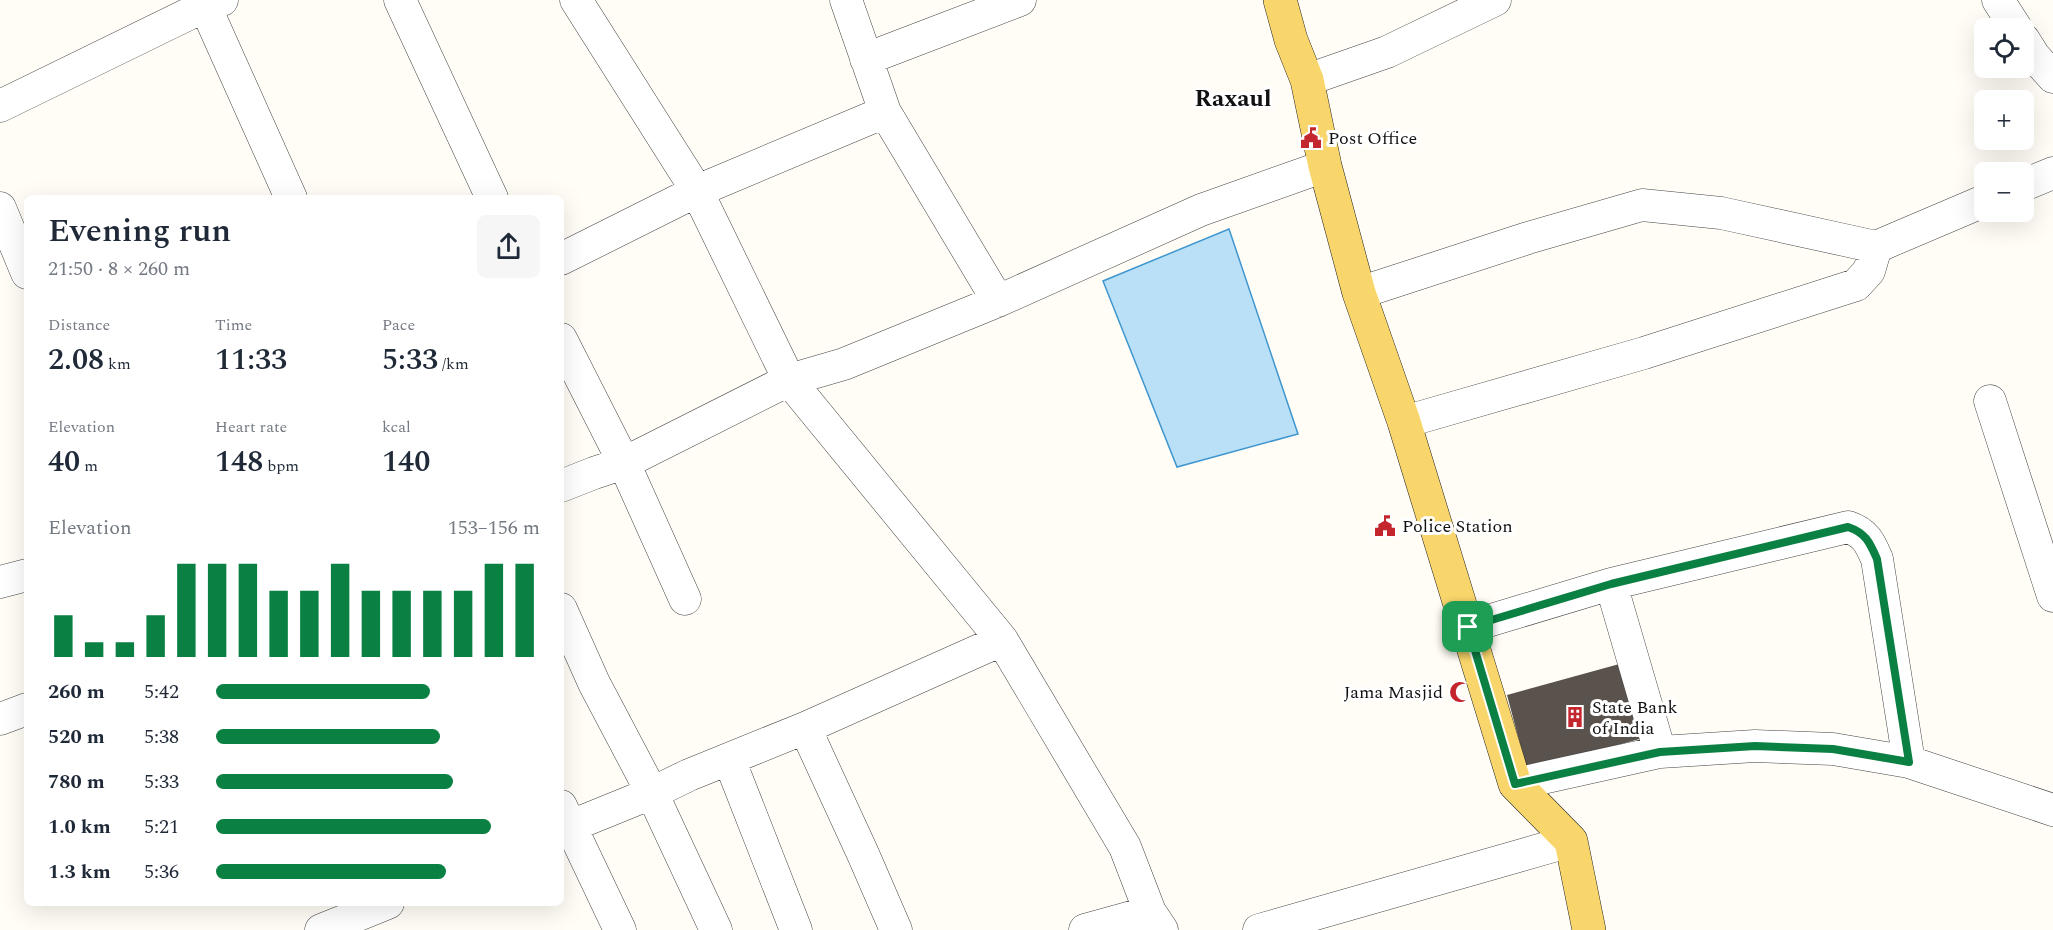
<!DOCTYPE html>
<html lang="en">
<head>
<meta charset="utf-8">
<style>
	:root { --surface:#fff; --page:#f6f6f7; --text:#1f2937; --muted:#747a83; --accent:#0b8043 }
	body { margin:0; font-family:Spectral,serif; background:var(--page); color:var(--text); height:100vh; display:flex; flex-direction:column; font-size:22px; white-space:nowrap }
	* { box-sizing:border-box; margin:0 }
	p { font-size:20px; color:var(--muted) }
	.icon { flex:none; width:33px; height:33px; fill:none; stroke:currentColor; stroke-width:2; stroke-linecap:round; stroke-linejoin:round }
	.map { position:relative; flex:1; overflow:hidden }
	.details { position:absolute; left:24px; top:195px; width:540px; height:711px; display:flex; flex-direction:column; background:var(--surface); border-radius:9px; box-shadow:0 6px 24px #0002 }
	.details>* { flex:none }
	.controls { position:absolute; left:1974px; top:18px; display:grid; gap:12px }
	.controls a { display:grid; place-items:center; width:60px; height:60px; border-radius:9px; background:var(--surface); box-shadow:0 6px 24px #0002; font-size:30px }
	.pin { position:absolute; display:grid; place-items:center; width:51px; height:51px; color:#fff; margin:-26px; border-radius:12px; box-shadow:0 3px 9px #0006 }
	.round { display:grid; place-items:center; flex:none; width:63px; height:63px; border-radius:9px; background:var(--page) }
	.head { display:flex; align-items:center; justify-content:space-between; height:102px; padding:0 24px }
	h1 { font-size:33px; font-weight:600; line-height:45px }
	.stats { display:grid; grid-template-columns:repeat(3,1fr); gap:9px; height:102px; padding:6px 24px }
	.stats div { display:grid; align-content:center }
	.stats b { font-size:30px; font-weight:600 }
	.stats small { font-size:16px; font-weight:400 }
	.stats p { font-size:16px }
	.chart { height:168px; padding:12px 24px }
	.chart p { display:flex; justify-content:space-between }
	.chart svg { width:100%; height:108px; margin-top:6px; stroke:var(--accent); stroke-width:6 }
	ul { padding:0 24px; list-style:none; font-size:20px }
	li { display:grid; grid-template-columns:96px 72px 1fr; align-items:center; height:45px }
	li i { height:15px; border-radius:8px; background:var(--accent) }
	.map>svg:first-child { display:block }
	.water { fill:#b9e0f7; stroke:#3f96cf; stroke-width:1.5 }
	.building { fill:#5a524d }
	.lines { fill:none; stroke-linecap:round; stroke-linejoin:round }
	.minor-casing { stroke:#444; stroke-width:33 }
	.primary-casing { stroke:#222; stroke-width:34 }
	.minor { stroke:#fff; stroke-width:32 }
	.primary { stroke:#f9d66b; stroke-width:33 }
	.route-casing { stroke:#fff; stroke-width:12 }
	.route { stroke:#0b8043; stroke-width:8 }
	.labels { text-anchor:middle; stroke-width:6; stroke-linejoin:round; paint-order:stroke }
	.poi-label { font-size:18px; fill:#111; stroke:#fff; text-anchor:start }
	.district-label { font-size:24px; font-weight:bold; fill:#111; stroke:#fff }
</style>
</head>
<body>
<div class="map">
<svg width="2053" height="930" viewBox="0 0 2053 930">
	<rect width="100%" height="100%" fill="#fffdf5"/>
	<path class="water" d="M1229,229L1298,434L1177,467L1103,281Z"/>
	<path class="building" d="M1623,663L1643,738L1527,770L1507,695Z"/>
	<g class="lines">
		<defs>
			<path id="minor" d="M400,0L492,198
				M576,0L697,191L789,380L1002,640L1125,847L1150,912L1162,930
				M846,0L885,112L998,301
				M1998,0L2016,28
				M205,6L291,198
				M2024,40L2034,56L2053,77
				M866,59L1020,0
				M1307,80L1387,52L1495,0
				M0,106L205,6L222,0
				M2024,185L2053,173
				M0,208L27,273
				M561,259L697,191L885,112
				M1359,293L1528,238L1642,205L1721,213L1876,247L1984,201
				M561,339L624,463L685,599
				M1990,401L2053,596
				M1404,422L1644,353L1856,285L1869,271L1876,247
				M561,486L594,473L624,463L789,380L844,364L998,301L1201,210L1325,166
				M0,582L27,575
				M1611,584L1660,752
				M561,609L594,683L652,793L716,930
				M1468,627L1611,584L1848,527C1866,533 1870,543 1877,559L1909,762
				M0,719L27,709
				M805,728L863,854L896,930
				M729,759L796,930
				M1515,784L1660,752L1755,746L1833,749L1909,762L2053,810
				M561,806L620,930
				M561,830L652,793L689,775L805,728L1002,640
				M321,930L388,903
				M1085,930L1150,912
				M1259,930L1571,841"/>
			<path id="primary" d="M1280,0L1291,40L1307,80L1325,166L1359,293L1404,422L1515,784L1571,841L1589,930"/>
		</defs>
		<use href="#minor" class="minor-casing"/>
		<use href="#primary" class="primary-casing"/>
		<use href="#minor" class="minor"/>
		<use href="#primary" class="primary"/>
	</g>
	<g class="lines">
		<defs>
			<path id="route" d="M1848,527C1866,533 1870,543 1877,559L1909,762L1833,749L1755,746L1660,752L1515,784L1468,627L1611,584Z"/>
		</defs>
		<use href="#route" class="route-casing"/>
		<use href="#route" class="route"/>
	</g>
	<defs>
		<symbol id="civic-bare" viewBox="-9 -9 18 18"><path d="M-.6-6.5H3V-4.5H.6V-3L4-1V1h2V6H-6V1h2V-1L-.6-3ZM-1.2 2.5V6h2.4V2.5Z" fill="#c4262e" stroke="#fff" stroke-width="2.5" paint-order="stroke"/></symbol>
		<symbol id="mosque-bare" viewBox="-9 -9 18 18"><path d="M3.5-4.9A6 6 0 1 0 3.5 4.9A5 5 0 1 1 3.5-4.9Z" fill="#c4262e" stroke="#fff" stroke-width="2.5" paint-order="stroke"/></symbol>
		<symbol id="building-bare" viewBox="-9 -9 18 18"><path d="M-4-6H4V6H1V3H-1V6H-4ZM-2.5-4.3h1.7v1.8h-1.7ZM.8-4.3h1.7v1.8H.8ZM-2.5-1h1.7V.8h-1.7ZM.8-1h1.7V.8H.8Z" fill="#c4262e" stroke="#fff" stroke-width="2.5" paint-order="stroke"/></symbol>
	</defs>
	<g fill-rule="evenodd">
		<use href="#civic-bare" x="1296" y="123" width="30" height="30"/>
		<use href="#civic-bare" x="1370" y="511" width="30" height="30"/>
		<use href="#mosque-bare" x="1445" y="677" width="30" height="30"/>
		<use href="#building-bare" x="1560" y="702" width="30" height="30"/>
	</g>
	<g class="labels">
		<g class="poi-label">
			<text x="1328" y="144">Post Office</text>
			<text x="1402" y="532">Police Station</text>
			<text x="1443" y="698" text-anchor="end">Jama Masjid</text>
			<text x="1592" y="713">State Bank<tspan x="1592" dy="21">of India</tspan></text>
		</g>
		<g class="district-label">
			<text x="1233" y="106">Raxaul</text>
		</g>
	</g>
</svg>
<div class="controls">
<a><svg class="icon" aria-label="locate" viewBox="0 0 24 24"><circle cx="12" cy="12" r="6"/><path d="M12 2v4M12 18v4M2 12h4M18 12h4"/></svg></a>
<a>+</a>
<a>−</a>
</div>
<div class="pin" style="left:1468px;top:627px;background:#1e9e55"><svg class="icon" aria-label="arrive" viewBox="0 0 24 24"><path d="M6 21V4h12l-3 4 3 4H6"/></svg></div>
<section class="details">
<div class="head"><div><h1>Evening run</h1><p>21:50 · 8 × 260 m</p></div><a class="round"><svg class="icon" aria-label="share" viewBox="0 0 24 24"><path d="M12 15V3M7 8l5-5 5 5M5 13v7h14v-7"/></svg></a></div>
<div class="stats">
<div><p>Distance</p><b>2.08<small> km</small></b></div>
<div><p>Time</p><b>11:33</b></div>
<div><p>Pace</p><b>5:33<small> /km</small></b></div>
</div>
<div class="stats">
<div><p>Elevation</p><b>40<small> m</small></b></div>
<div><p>Heart rate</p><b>148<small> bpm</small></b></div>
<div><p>kcal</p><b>140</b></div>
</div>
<div class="chart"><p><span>Elevation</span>153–156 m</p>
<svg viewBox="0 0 160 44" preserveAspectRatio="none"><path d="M5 44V27M15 44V38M25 44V38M35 44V27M45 44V6M55 44V6M65 44V6M75 44V17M85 44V17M95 44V6M105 44V17M115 44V17M125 44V17M135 44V17M145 44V6M155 44V6"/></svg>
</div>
<ul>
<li><b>260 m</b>5:42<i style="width:66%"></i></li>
<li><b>520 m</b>5:38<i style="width:69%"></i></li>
<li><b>780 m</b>5:33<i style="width:73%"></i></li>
<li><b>1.0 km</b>5:21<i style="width:85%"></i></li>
<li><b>1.3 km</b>5:36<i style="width:71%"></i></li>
</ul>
</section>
</div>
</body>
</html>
